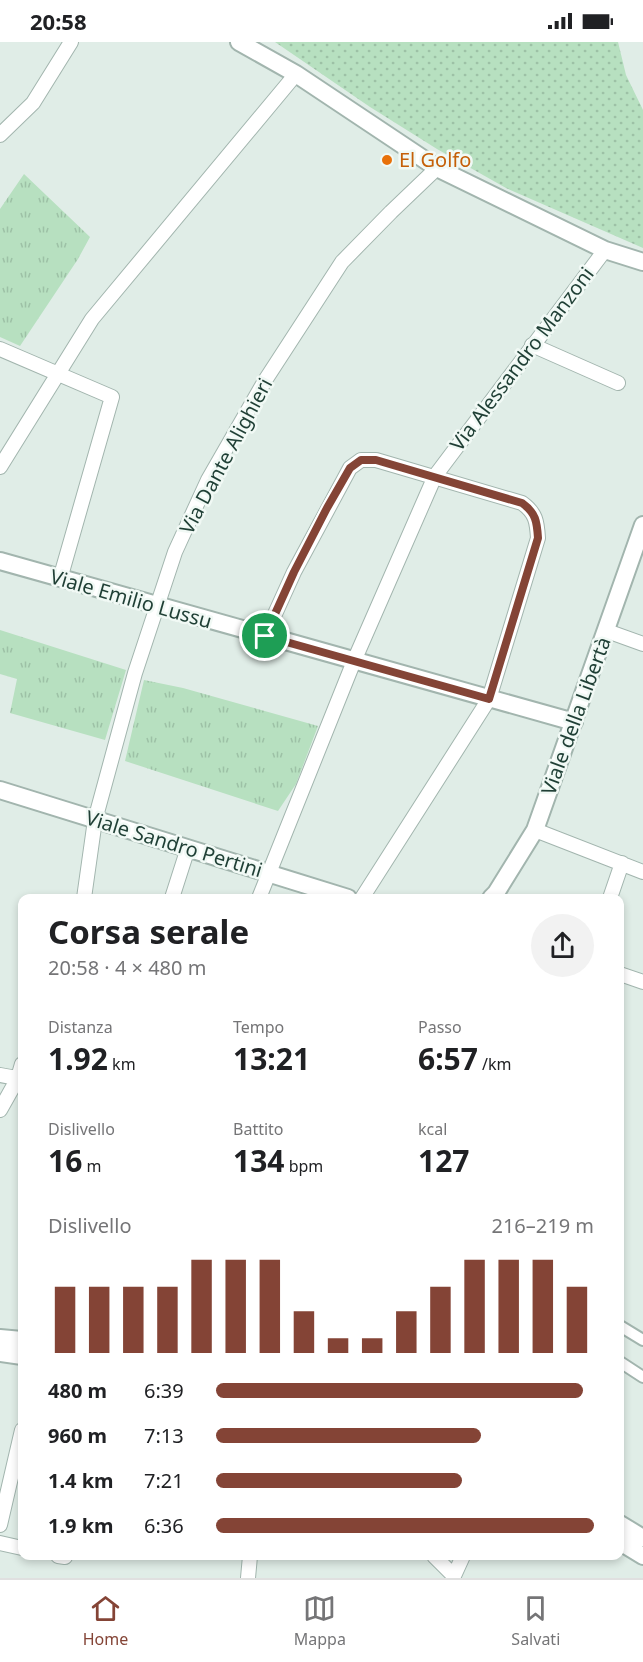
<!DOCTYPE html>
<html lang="it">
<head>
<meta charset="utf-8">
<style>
	:root { --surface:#fff; --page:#f2f2f2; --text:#202124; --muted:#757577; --line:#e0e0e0; --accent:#844436 }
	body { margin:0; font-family:"Noto Sans",sans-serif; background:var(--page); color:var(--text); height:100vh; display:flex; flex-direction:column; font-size:22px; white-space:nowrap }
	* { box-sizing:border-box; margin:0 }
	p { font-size:20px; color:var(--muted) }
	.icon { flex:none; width:33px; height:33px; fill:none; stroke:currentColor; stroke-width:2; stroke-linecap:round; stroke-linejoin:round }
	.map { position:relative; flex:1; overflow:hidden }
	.panel { position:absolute; left:18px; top:852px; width:606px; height:666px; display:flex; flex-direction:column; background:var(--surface); border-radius:12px; box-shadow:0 3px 9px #0003 }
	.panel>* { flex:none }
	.pin { position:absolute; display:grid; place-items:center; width:51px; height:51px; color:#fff; margin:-26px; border:3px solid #fff; border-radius:50%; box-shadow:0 2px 6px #0007 }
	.round { display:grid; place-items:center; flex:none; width:63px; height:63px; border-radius:32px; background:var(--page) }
	.overview { display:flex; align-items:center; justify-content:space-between; height:102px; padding:0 30px }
	h1 { font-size:33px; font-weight:700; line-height:45px }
	.metrics { display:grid; grid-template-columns:repeat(3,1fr); gap:9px; height:102px; padding:6px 30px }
	.metrics div { display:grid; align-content:center }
	.metrics b { font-size:30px; font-weight:700 }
	.metrics small { font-size:16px; font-weight:400 }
	.metrics p { font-size:16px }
	.chart { height:168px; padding:12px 30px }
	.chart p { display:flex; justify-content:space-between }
	.chart svg { width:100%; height:108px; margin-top:6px; stroke:var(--accent); stroke-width:6 }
	ul { padding:0 30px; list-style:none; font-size:20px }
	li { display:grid; grid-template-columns:96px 72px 1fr; align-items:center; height:45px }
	li i { height:15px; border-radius:8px; background:var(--accent) }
	.status { display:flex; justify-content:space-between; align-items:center; height:42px; padding:0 30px; background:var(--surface); direction:ltr }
	.status svg { height:16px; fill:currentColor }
	.tab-bar { display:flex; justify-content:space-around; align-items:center; height:84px; border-top:2px solid var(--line); background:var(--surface); font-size:16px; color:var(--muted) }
	.tab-bar a { display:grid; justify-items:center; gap:3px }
	.tab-bar .current { color:var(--accent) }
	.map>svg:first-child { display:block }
	.grass { fill:url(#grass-dots) }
	.park { fill:url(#park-tufts) }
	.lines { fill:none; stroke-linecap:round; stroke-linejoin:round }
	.pedestrian-casing { stroke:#a2b5ae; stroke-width:14 }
	.minor-casing { stroke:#a2b5ae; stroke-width:16 }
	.tertiary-casing { stroke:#a2b5ae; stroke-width:20 }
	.pedestrian { stroke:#fff; stroke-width:10 }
	.minor { stroke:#fff; stroke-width:14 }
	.tertiary { stroke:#fff; stroke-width:16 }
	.route-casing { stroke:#fff; stroke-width:12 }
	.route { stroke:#844436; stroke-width:8 }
	.food-dot { fill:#e8710a; stroke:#f1f9f5; stroke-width:2 }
	.labels { text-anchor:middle; stroke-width:5; stroke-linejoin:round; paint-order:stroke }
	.food-label { font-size:20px; fill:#c56008; stroke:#f1f9f5; text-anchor:start }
	.street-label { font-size:20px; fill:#1f3f35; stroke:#f1f9f5 }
</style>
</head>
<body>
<div class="status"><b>20:58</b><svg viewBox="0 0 49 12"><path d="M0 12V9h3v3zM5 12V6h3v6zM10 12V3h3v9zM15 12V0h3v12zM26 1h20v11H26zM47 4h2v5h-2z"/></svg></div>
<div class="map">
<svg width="643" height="1536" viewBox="0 0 643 1536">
	<defs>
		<pattern id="grass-dots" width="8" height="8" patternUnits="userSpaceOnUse" patternTransform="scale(1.5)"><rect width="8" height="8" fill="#b7e0c0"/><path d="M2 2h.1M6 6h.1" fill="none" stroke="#9dc1a6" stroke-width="1.8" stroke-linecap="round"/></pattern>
		<pattern id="park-tufts" width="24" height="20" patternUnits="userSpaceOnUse" patternTransform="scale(1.5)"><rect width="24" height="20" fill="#b7e0c0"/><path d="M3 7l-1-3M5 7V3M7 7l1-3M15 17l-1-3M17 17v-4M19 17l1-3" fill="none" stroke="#9dc1a6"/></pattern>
	</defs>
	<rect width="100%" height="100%" fill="#e0ede7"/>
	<path class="grass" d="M275,0H618L626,33L643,68V206L506,146L437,107L370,65Z"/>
	<path class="park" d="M24,132L90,195L78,217L20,304L0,295V167Z
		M0,588L126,628L105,698L10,671L17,637L0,632Z
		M144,638L183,646L318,684L296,742L278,769L125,719Z"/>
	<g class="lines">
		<defs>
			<path id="pedestrian" d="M620,1284L643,1298
				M620,1320L643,1335"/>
			<path id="minor" d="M0,93L33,61L71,0
				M532,303L618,341
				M0,307L112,355L60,537
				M0,425L92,277L296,32
				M607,589L643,602
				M265,594L294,530L350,426L361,418H376L522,461C536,471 537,480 538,496L489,657L362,856
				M535,788L643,830
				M84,856L95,778L135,631L175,510L208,438L266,337L342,220L391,170L437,126
				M172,856L188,806
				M259,856L354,619L435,434L605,208
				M610,856L622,821
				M620,932L643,940
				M0,1033L22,1037
				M0,1068L18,1036L22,1022
				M0,1483L22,1388
				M0,1501L22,1506
				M58,1514L65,1515
				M434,1514L454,1534
				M248,1536L250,1514
				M453,1536L463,1514"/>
			<path id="tertiary" d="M239,0L296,32L437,126L605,208L643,220
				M0,519L574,680
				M0,748L348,856
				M491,856L496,851L535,788L643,483
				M0,1296L22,1298
				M0,1311L22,1314
				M620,1482L643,1496
				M620,1500L643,1514"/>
		</defs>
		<use href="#pedestrian" class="pedestrian-casing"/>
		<use href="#minor" class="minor-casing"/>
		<use href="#tertiary" class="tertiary-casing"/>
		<use href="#pedestrian" class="pedestrian"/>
		<use href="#minor" class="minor"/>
		<use href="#tertiary" class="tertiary"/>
	</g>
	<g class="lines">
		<defs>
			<path id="route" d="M361,418H376L522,461C536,471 537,480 538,496L489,657L265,594L294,530L327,466L350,426Z"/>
		</defs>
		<use href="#route" class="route-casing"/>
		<use href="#route" class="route"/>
	</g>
	<circle class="food-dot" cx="387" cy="118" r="6"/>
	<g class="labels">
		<g class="food-label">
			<text x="399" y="125">El Golfo</text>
		</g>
		<g class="street-label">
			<text transform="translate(522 317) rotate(-53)" y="7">Via Alessandro Manzoni</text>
			<text transform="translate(226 414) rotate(-62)" y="7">Via Dante Alighieri</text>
			<text transform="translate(131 557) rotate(16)" y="7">Viale Emilio Lussu</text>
			<text transform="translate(576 674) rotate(-70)" y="7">Viale della Libertà</text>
			<text transform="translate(174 802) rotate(17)" y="7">Viale Sandro Pertini</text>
		</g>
	</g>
</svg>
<div class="pin" style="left:265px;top:594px;background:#1e9e55"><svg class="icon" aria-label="arrive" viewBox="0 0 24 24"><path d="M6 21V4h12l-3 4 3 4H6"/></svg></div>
<section class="panel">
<div class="overview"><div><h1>Corsa serale</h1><p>20:58 · 4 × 480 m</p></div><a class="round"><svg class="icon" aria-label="share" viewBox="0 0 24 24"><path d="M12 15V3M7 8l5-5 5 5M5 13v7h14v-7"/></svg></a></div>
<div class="metrics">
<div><p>Distanza</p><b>1.92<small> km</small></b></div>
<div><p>Tempo</p><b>13:21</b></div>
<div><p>Passo</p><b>6:57<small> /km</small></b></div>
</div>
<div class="metrics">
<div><p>Dislivello</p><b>16<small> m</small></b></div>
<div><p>Battito</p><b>134<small> bpm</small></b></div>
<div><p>kcal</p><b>127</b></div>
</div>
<div class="chart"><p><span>Dislivello</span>216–219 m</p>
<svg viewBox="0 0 160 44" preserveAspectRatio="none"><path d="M5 44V17M15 44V17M25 44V17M35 44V17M45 44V6M55 44V6M65 44V6M75 44V27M85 44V38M95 44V38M105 44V27M115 44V17M125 44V6M135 44V6M145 44V6M155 44V17"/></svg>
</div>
<ul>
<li><b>480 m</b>6:39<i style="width:97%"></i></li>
<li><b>960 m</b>7:13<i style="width:70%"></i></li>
<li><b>1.4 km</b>7:21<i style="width:65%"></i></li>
<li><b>1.9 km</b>6:36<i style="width:100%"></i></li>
</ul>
</section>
</div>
<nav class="tab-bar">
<a class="current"><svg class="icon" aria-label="home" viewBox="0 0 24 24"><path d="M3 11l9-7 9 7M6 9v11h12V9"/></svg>Home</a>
<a><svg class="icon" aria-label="map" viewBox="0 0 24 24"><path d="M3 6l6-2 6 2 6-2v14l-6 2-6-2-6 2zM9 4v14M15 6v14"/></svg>Mappa</a>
<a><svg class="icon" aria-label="saved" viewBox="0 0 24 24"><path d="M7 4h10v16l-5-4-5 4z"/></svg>Salvati</a>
</nav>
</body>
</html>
